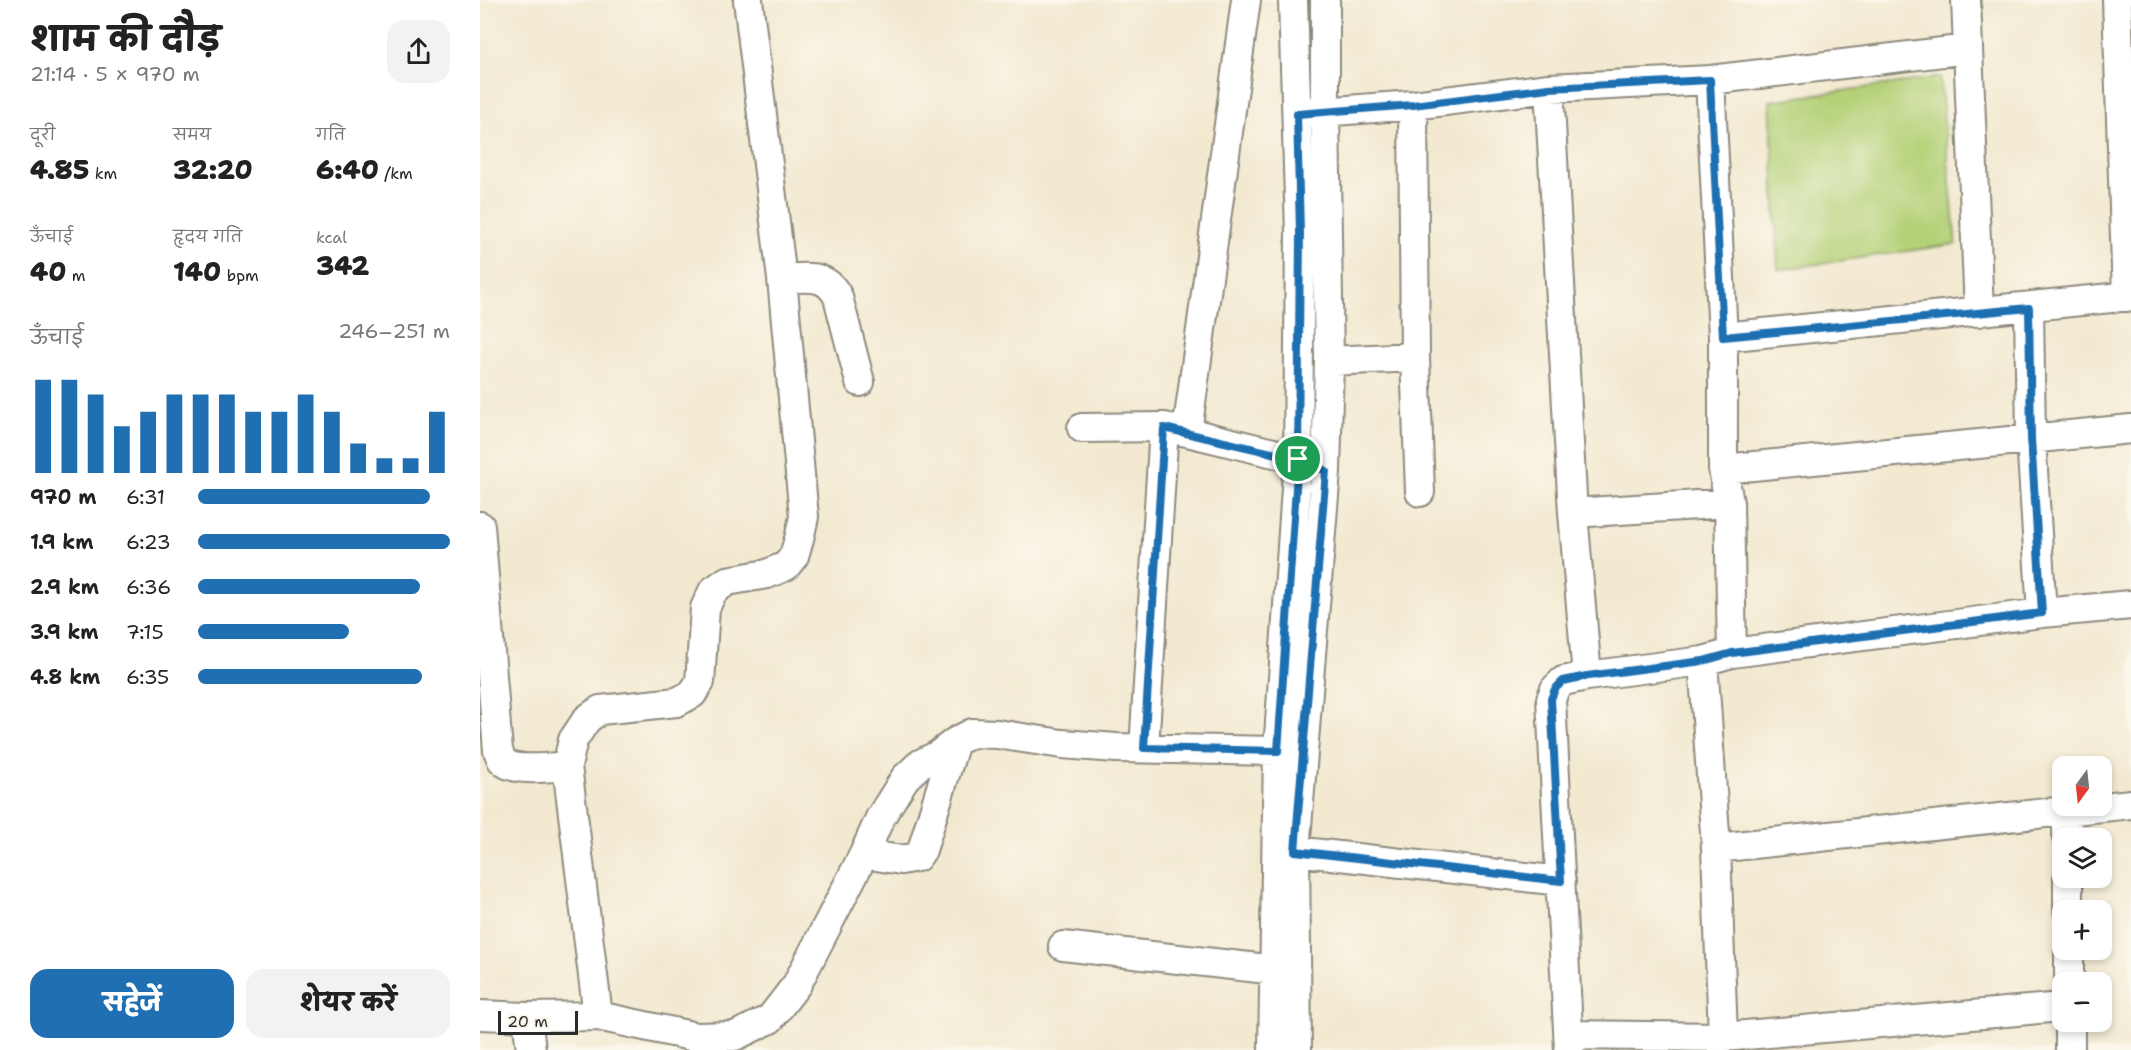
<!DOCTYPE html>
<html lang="hi">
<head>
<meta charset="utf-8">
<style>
	:root { --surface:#fff; --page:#f2f2f2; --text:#222; --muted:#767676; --accent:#1f6fb2 }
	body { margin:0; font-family:"Shantell Sans","Playpen Sans Deva",sans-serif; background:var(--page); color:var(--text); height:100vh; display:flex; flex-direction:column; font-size:22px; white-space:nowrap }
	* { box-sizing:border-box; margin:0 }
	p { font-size:20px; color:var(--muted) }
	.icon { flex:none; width:33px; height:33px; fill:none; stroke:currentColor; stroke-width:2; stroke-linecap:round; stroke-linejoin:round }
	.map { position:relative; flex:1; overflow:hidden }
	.side { display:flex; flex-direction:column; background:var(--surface); width:480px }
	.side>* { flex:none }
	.needle { width:39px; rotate:195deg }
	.buttons { position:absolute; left:1572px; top:756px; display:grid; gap:12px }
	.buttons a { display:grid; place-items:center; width:60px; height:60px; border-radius:12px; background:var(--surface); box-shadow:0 3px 9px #0003; font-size:30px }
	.scale { position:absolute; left:18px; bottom:15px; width:80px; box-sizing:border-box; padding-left:6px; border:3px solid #2b2b2b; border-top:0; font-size:16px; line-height:21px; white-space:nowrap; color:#2b2b2b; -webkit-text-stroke:4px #fbf7ec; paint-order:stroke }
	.pin { position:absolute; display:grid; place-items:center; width:51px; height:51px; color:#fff; margin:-26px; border:3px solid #fff; border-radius:50%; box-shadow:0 2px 6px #0007 }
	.round { display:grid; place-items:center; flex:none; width:63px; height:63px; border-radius:18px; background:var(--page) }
	.overview { display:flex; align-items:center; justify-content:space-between; height:102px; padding:0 30px }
	h1 { font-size:33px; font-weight:800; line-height:45px }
	.metrics { display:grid; grid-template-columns:repeat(3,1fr); gap:9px; height:102px; padding:6px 30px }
	.metrics div { display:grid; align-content:center }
	.metrics b { font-size:26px; font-weight:800 }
	.metrics small { font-size:16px; font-weight:400 }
	.metrics p { font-size:16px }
	.chart { height:168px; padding:12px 30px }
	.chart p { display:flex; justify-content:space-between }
	.chart svg { width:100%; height:108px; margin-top:6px; stroke:var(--accent); stroke-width:6 }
	.primary-button { display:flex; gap:12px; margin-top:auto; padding:12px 30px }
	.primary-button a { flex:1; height:69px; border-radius:18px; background:var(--accent); color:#fff; font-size:24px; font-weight:800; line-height:69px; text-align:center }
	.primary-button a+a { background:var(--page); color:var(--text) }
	ul { padding:0 30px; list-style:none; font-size:20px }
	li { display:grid; grid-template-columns:96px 72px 1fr; align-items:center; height:45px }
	li i { height:15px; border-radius:8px; background:var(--accent) }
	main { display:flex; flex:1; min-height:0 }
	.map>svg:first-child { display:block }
	.green { fill:#b5d178; stroke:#707e52; stroke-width:1.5 }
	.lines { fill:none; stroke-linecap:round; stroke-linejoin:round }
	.minor-casing { stroke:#8e8a7e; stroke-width:32 }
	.minor { stroke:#fff; stroke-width:28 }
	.route-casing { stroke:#fff; stroke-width:12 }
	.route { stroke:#1f6fb2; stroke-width:8 }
</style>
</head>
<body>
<main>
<section class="side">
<div class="overview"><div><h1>शाम की दौड़</h1><p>21:14 · 5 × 970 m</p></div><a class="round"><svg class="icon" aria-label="share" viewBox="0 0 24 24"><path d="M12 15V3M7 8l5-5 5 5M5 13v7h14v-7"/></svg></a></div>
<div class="metrics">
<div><p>दूरी</p><b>4.85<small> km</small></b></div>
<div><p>समय</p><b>32:20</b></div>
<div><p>गति</p><b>6:40<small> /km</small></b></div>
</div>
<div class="metrics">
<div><p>ऊँचाई</p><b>40<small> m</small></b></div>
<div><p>हृदय गति</p><b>140<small> bpm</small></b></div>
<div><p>kcal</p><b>342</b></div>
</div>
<div class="chart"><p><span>ऊँचाई</span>246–251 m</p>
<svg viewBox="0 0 160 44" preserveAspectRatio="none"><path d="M5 44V6M15 44V6M25 44V12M35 44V25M45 44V19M55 44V12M65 44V12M75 44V12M85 44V19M95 44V19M105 44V12M115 44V19M125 44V32M135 44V38M145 44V38M155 44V19"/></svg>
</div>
<ul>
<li><b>970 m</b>6:31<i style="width:92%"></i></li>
<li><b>1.9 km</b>6:23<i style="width:100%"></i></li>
<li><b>2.9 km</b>6:36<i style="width:88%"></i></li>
<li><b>3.9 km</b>7:15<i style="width:60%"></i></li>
<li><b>4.8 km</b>6:35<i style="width:89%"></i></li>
</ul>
<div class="primary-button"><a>सहेजें</a><a>शेयर करें</a></div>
</section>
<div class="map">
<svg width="1651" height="1050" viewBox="0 0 1651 1050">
	<rect width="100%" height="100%" fill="#fbf7ec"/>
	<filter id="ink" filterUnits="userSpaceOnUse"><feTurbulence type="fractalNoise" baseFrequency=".0167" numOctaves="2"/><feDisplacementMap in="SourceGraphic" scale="12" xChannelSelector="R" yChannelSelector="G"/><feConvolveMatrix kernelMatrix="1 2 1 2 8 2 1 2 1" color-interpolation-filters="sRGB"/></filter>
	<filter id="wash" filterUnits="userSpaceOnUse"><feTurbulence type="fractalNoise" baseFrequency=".008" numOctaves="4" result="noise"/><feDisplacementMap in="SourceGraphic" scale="24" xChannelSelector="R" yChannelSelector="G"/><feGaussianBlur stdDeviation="1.35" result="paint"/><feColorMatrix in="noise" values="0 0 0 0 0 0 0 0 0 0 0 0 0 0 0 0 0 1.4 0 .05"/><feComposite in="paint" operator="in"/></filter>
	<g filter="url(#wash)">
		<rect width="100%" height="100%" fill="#f2e9d0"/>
		<path class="green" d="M1460,77L1476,244L1298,270L1290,101Z"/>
	</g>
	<g filter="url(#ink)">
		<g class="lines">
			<defs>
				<path id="minor" d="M1486,0L1499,312
					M1637,0L1647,297
					M1230,80L1243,337V469L1249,503L1252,653
					M1069,88L1093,513L1107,676
					M933,105L935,357L940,492
					M828,113L933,105L1069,88L1230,80L1488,49
					M302,279C325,278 346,272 358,297L380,382
					M1549,308L1551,438L1562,613
					M1243,337L1651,296
					M849,361L935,357
					M602,428L684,427
					M707,432L818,459L835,467
					M1243,469L1651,429
					M1093,513L1249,503
					M0,526L18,751C20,754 20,757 22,760C32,773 72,767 87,766L93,740L107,719L120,710L197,702L212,694L220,682L225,608L233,591L247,581L287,574L306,566L314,556L319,539L324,517L302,279L268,0
					M1223,661L1236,848L1243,1037
					M664,748L684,427L707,432L766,0
					M87,766L118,1016
					M1587,812V838
					M1236,848L1651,804
					M815,851L1081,881
					M384,854L421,860L437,857L442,850L475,742
					M1588,878V910
					M583,946L796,970
					M1589,950V982
					M0,1015L47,1017L118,1016L216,1037L255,1036L290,1019L317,984L384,854L400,818L425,778L440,764L458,755L475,742L492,733L517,734L582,744L637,748L798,751
					M47,1017L51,1050
					M1590,1022V1050
					M1089,1035L1243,1037L1582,1007
					M793,1050L798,751L818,459L820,233L813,0
					M817,1050L815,851L846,471L849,361L845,111V0
					M1089,1050L1071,699L1075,689L1083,681L1107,676L1223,661L1252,653L1562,613L1651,605"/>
			</defs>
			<use href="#minor" class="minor-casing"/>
			<use href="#minor" class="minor"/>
		</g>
	</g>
	<g class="lines" filter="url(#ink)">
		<defs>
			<path id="route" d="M818,459L798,751L664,748L684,428L818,459L846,471L815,851L1081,881L1071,699L1075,689L1083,681L1107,676L1223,661L1252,653L1562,613L1551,438L1549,308L1243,337L1230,80L1069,88L933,105L817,114L820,233L818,459"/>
		</defs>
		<use href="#route" class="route-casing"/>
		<use href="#route" class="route"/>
	</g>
</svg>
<div class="buttons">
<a><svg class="needle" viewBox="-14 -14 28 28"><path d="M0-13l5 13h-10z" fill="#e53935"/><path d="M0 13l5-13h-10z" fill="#767676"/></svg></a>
<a><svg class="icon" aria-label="layers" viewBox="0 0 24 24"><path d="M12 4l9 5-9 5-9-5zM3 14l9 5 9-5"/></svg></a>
<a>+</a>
<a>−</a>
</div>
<div class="scale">20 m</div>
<div class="pin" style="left:818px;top:459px;background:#1e9e55"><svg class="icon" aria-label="arrive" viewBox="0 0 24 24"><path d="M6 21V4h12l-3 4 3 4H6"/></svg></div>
</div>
</main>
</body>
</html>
